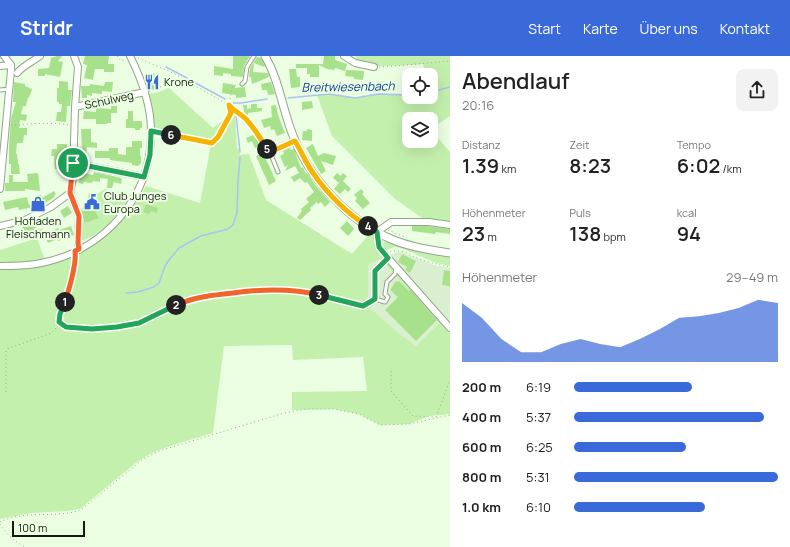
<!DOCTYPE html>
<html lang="de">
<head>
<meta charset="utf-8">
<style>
	:root { --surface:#fff; --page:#f2f2f2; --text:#222; --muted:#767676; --accent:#3a6ada }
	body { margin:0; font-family:Manrope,sans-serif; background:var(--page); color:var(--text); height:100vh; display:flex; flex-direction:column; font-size:15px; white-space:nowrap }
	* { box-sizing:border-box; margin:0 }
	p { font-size:13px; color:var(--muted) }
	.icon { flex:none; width:22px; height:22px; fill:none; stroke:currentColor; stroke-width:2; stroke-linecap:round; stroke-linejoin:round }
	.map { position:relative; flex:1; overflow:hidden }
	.panel { display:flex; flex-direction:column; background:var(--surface); width:340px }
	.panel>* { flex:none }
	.fabs { position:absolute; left:402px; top:12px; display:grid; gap:8px }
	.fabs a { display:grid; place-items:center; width:36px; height:36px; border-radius:8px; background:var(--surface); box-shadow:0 4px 16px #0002; font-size:20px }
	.scale { position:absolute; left:12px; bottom:10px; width:73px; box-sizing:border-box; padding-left:4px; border:2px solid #141a11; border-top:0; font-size:11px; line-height:14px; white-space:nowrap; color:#141a11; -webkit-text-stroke:3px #ebfee2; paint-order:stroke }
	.pin { position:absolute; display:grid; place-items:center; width:34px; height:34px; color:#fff; margin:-17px; border:2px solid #fff; border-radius:50%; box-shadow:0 1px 4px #0007 }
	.km { position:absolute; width:20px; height:20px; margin:-10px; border-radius:50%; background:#222; color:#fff; font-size:11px; line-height:20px; text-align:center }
	.round { display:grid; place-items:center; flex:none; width:42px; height:42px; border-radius:8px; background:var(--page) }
	.overview { display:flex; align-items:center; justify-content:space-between; height:68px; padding:0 12px }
	h1 { font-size:22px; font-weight:600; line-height:30px }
	.stats { display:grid; grid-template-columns:repeat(3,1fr); gap:6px; height:68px; padding:4px 12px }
	.stats div { display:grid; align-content:center }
	.stats b { font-size:20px; font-weight:600 }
	.stats small { font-size:11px; font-weight:400 }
	.stats p { font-size:11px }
	.chart { height:112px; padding:8px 12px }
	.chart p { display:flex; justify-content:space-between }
	.chart svg { width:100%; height:72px; margin-top:4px; fill:var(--accent); opacity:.7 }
	ul { padding:0 12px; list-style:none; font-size:13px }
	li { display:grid; grid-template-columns:64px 48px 1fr; align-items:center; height:30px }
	li i { height:10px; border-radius:5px; background:var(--accent) }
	header { display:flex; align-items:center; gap:24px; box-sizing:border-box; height:56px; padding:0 20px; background:var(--accent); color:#fff }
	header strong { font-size:19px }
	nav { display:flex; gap:22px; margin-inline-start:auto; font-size:14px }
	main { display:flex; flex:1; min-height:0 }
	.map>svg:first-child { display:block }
	.built { fill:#daefcf }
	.green { fill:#c4f0ad }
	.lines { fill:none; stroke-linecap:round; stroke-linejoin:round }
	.stream { stroke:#aac3f5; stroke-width:1.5 }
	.building { fill:#a8e18b }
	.service-casing { stroke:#93a48b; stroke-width:5 }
	.minor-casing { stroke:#93a48b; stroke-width:8 }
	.tertiary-casing { stroke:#93a48b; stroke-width:9 }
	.path { stroke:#9aa994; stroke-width:1; stroke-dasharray:1 3; stroke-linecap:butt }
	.service { stroke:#fff; stroke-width:3 }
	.minor { stroke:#fff; stroke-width:6 }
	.tertiary { stroke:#fff; stroke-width:7 }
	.split-1-casing { stroke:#fff; stroke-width:8 }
	.split-2-casing { stroke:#fff; stroke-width:8 }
	.split-3-casing { stroke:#fff; stroke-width:8 }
	.split-4-casing { stroke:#fff; stroke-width:8 }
	.split-5-casing { stroke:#fff; stroke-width:8 }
	.split-6-casing { stroke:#fff; stroke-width:8 }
	.split-7-casing { stroke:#fff; stroke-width:8 }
	.split-1 { stroke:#f0652b; stroke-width:5 }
	.split-2 { stroke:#22a559; stroke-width:5 }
	.split-3 { stroke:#f0652b; stroke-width:5 }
	.split-4 { stroke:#22a559; stroke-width:5 }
	.split-5 { stroke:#f5b400; stroke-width:5 }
	.split-6 { stroke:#f5b400; stroke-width:5 }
	.split-7 { stroke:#22a559; stroke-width:5 }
	.labels { text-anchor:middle; stroke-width:4; stroke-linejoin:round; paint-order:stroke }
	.poi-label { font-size:11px; fill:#141a11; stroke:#ebfee2; text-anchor:start }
	.street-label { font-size:11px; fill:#141a11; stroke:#ebfee2 }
	.water-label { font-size:12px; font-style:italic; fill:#163a97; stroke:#ebfee2 }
</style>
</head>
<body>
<header>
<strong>Stridr</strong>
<nav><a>Start</a><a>Karte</a><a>Über uns</a><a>Kontakt</a></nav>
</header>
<main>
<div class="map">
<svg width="450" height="491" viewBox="0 0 450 491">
	<rect width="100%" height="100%" fill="#ebfee2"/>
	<path class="built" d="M397,196H402L434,209L450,212V278L439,267L416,290L396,275L368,250V209Z"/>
	<path class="green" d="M356,0H450V60L431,73V63H409V85H431V74L450,96V167L425,164L395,143L332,80L317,39L329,38L355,42L378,38L409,39V41H431V19H426L423,8C400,10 378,11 355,9Z
		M169,32L213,72L222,65L225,66L213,86L153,75L148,38L159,36Z
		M231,58H235L237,92L239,93L240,99L249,98L266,144L352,198L371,176L375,180L374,189L411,231L409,235L381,203L368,209V247L363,249C322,239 289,230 247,234C231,235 213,236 198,240C184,244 170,251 156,257C151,260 145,264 140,266C126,272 82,274 67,271C64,270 62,267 60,265L59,268C74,277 127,275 143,267C149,264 155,260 161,257C171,252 182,247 192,244C213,239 240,236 262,235C297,233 330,243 364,251L368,250L396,275L416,290L439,267L450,278V358L429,360L409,368L380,369L359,358L334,353L292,354V336L367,335L363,301L293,304L292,289L224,290L213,377L183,386L159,394L148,399L137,406L80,453L67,455L32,457L0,463V212L33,211L104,180L126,160L136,147L146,130L200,147L211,88H213L219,81Z
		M105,133L130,140C118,159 103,178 81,185V165L88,166L89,165L99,162L95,155L97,138Z
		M37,182L45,204L36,206L0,208V194Z
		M385,185H392L450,200V210L436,207L404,193L395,191L386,194L382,191V188Z"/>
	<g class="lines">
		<path class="stream" d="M166,11L187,22
			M190,24L225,43
			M431,36L450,31
			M288,42L329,38L355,42L378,38L409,39
			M233,47H241L267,43
			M236,59L240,96
			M126,237L138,236L154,231L159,227L165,210L169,204L179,192L201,180L228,173L233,169L237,157L238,126L240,101"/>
	</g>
	<path class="building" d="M57,0H62L58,5L63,6L60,21L45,18V20H38V13L49,12L51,2Z
		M85,0H109L108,8H114V16H104V13H95L93,24L84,22L87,9L83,8Z
		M233,0H250L244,10L243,21L231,20V18L223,17V20L214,19V10L233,13Z
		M324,0H335V4L347,8L345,15L335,12L334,14L327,13L319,9V21H310V18H307V12H296V8H323Z
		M257,1L261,2L265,10L264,11L254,7L253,16L268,17L269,21L252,28L251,21H249L250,12Z
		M289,13H296L297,21H300V31L291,32Z
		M346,14L364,15L363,24L354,23V21L345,20Z
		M154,17L158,31L150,34L147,20Z
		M59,25L68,26V34H72L70,50H67L66,66L56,65L57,56H61L62,48H59V46H57V32H59Z
		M14,26L25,28V30L32,33L29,42L28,41L26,50H23L21,58L27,59L26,65L20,64L19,72H27V79H24L23,87H17L16,98H17L18,108H19L20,118H11V108H9V90L11,62L16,46H13Z
		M105,26H113L112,36L102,35V38L92,37V40L87,39V42H82L81,30H90V28L104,30Z
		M271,26L275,38L268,39L267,34H262L261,28Z
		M223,27L235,29V32L245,31L246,41L236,42V39L222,37Z
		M312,45L313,52L302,54V46Z
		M251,48H257V52H262V55L248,57V60H245L243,49H247V53L251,52Z
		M276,49L278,59L285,77L277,80L274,73L271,74L270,70L264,72L261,64L272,61L271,50Z
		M111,50H117V57H111V67H107V68H96V63H83L84,55L96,56V52L111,53Z
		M128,55H133V65H142V72H140V74H135V72H126V63H128Z
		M81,73H91V86L97,87V92L87,91L86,101H79V94H82Z
		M307,73L312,74V85L302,84L303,75H307Z
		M255,78L261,89L255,92L252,85L248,87L246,82Z
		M132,85H142V92H140V100H141V107L138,110L132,109V107L110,104V102H95V95H109V92H118V98L126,99V91H132Z
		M57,88H67L66,111H59V112L55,113L54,100H51L52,93H57Z
		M313,88L318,100L324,97L336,100L333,109L321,105L326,115L321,118L306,92Z
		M290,92L291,94L294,93L301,112L303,111L306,118L307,117L316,130L330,146L325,151L321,146L318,148L317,146L310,152L311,154L300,164L297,162L302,155L301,153L309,146L306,143L314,136L307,126L305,127L300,122L294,126L291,121L299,117L295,110L285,115L288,109L285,111L280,100L284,98L283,95Z
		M263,97L276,125L269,129L256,100Z
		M80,116L93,119L94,116L122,122L121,128L114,126L112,132H107L108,123L100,122V126L93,125L92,127L84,126L83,128L79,127Z
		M38,117L40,135L25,133V135H5V127H9V119H13V126H28L27,118Z
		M337,117L341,120L343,117L347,120L343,125L351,133L348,136L345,133L340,138L334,133L339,127L333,122Z
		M361,133L364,136L362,138L370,147L363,153L355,145L357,142L354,139Z
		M54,135L56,138L54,140L55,141L35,153L34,151L19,154L18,151L5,154L3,146L27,141L29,149L36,145L35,140L41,139L42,142Z
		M89,137L97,138L95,155L99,162L88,166H84L82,156L83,150L87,151Z
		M146,148L158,152L157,157L151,155L149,158L143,156Z
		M68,150L72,157L64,162L60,155Z
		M347,165L354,173L348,180L340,172Z
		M34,167L37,174L42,173L43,176L35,180L33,174L25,177L22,171Z
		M71,170L74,179L58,185L57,183L48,187L45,180L54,176V174L58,172L59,174Z
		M412,170H427L450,173V178L436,176L435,178L412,175Z
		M402,198L416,205L410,217L405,214L407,211L398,206Z
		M444,214L450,215V230L442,229Z
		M399,225L409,235L410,233L437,264L416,285L385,254L398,241L391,235V233L395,226Z"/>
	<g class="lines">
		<defs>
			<path id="service" d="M242,28L245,25L247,11L254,0
				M0,34L10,33
				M270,96L278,116
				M388,202L375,215V243L385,246L388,241L385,238L387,226L395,218L396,212"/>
			<path id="minor" d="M344,0L355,7L374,11
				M0,10L11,9
				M17,17C24,9 32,6 40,0
				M75,51L145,36
				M270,96L295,85
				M73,107L144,121
				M0,133L11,14V9L4,0
				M70,137L79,160L78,187L79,193
				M450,169L429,166H391L377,176L379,191L388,202L450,272
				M0,170L25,164L51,151L70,137L73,122L75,51L78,11L74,0
				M0,210C12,210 24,210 36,208C102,197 152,143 151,75C151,48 142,24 130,0"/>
			<path id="tertiary" d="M265,0C279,24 282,51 292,77C308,121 348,165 391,183C410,191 430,194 450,197"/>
		</defs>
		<use href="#service" class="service-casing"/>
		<use href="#minor" class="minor-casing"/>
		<use href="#tertiary" class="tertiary-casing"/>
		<path class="path" d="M117,0L121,5L126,3
			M138,2L171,16L182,22
			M379,11L395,10L450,5
			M149,35L183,23L229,49C233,54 239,56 244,61C253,70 259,81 267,92
			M11,69C18,70 23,68 30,68C41,67 58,67 69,69
			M155,76L212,87L218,81L231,57L229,49L232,31L238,28
			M388,174L407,182
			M390,196C404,192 410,200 422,204C432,207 440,209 450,211
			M75,202L69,234L59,262V266L66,271L92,273L117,271L139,267L161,256L200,241L258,234L294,235L315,238L363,250L372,246
			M391,315V335L413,360L433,361
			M6,336V296L7,293L51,277L56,272L58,266
			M436,361L450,324
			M0,466C24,454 53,462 78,455L82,453L143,403L159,395L284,357L306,353H334L359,358L380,369L409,368L450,359
			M0,468C6,478 14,485 25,491"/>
		<use href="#service" class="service"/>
		<use href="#minor" class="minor"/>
		<use href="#tertiary" class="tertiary"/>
	</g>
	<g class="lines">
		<defs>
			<path id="split-1" d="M65,246C69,233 77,209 75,195L79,193L78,187L79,160L70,137L73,107"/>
			<path id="split-2" d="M65,246L60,258L59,266L66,271L92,273L117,271L139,267L176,249"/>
			<path id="split-3" d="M176,249C195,241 213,239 233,237C262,233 291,232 319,239"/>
			<path id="split-4" d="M319,239L363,250L375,243V215L388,202L379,191L377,176L368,170"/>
			<path id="split-5" d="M267,93L270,96L295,85C301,95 306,107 313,117C326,136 348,159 368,170"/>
			<path id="split-6" d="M171,79L212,87L218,81L231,57L229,49C234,55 241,58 246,63C254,72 261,83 267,93"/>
			<path id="split-7" d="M73,107L144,121L150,99L151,75L171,79"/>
		</defs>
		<use href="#split-1" class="split-1-casing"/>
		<use href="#split-2" class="split-2-casing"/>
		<use href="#split-3" class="split-3-casing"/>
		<use href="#split-4" class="split-4-casing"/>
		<use href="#split-5" class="split-5-casing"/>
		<use href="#split-6" class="split-6-casing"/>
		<use href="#split-7" class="split-7-casing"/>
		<use href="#split-1" class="split-1"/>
		<use href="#split-2" class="split-2"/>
		<use href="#split-3" class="split-3"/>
		<use href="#split-4" class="split-4"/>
		<use href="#split-5" class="split-5"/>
		<use href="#split-6" class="split-6"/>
		<use href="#split-7" class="split-7"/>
	</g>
	<defs>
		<symbol id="restaurant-bare" viewBox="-9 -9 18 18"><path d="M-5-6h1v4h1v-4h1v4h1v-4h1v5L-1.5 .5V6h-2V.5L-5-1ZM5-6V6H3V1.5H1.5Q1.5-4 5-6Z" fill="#3a6ada" stroke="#ebfee2" stroke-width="2.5" paint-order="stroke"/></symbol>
		<symbol id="civic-bare" viewBox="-9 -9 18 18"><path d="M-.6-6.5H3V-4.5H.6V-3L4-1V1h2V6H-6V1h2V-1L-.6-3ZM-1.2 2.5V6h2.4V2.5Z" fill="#3a6ada" stroke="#ebfee2" stroke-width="2.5" paint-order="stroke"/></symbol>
		<symbol id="shop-bare" viewBox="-9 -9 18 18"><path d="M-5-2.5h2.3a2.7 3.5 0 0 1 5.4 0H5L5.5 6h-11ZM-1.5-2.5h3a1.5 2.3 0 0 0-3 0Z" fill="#3a6ada" stroke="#ebfee2" stroke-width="2.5" paint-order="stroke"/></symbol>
	</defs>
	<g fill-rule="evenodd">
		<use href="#restaurant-bare" x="141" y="15" width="22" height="22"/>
		<use href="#civic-bare" x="81" y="135" width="22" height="22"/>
		<use href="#shop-bare" x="27" y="137" width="22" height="22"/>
	</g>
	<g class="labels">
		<g class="poi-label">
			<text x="164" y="30">Krone</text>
			<text x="104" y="144">Club Junges<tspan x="104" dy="13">Europa</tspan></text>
			<text x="38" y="169" text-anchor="middle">Hofladen<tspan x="38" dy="13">Fleischmann</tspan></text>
		</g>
		<g class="street-label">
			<text transform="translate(109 44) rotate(-12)" y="4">Schulweg</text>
		</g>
		<g class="water-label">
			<text transform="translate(348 31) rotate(-1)" y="4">Breitwiesenbach</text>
		</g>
	</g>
</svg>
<div class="fabs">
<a><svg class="icon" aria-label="locate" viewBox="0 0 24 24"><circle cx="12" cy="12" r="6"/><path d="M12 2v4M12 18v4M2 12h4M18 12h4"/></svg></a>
<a><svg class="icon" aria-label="layers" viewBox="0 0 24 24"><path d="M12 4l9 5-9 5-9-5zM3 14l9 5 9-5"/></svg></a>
</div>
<div class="scale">100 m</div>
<div class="pin" style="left:73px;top:107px;background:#1e9e55"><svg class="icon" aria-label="arrive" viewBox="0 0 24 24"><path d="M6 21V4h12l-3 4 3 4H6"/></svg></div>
<b class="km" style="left:65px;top:246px">1</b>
<b class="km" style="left:176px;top:249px">2</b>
<b class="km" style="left:319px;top:239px">3</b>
<b class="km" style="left:368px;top:170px">4</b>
<b class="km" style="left:267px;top:93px">5</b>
<b class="km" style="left:171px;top:79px">6</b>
</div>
<section class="panel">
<div class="overview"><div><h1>Abendlauf</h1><p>20:16</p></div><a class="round"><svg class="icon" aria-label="share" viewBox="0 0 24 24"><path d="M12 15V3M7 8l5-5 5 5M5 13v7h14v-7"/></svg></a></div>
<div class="stats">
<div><p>Distanz</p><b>1.39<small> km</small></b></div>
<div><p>Zeit</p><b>8:23</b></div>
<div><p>Tempo</p><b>6:02<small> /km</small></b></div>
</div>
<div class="stats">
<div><p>Höhenmeter</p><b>23<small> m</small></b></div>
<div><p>Puls</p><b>138<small> bpm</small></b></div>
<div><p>kcal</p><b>94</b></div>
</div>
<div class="chart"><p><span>Höhenmeter</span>29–49 m</p>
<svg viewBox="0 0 160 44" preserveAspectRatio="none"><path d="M0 44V8L10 17L20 30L30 38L40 38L50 33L60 30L70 33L80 35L90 30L100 24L110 17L120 16L130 14L140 11L150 6L160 8V44z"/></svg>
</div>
<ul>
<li><b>200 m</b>6:19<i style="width:58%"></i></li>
<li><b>400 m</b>5:37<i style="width:93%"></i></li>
<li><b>600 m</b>6:25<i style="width:55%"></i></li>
<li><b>800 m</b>5:31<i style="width:100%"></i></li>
<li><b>1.0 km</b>6:10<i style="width:64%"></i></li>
</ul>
</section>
</main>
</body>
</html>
